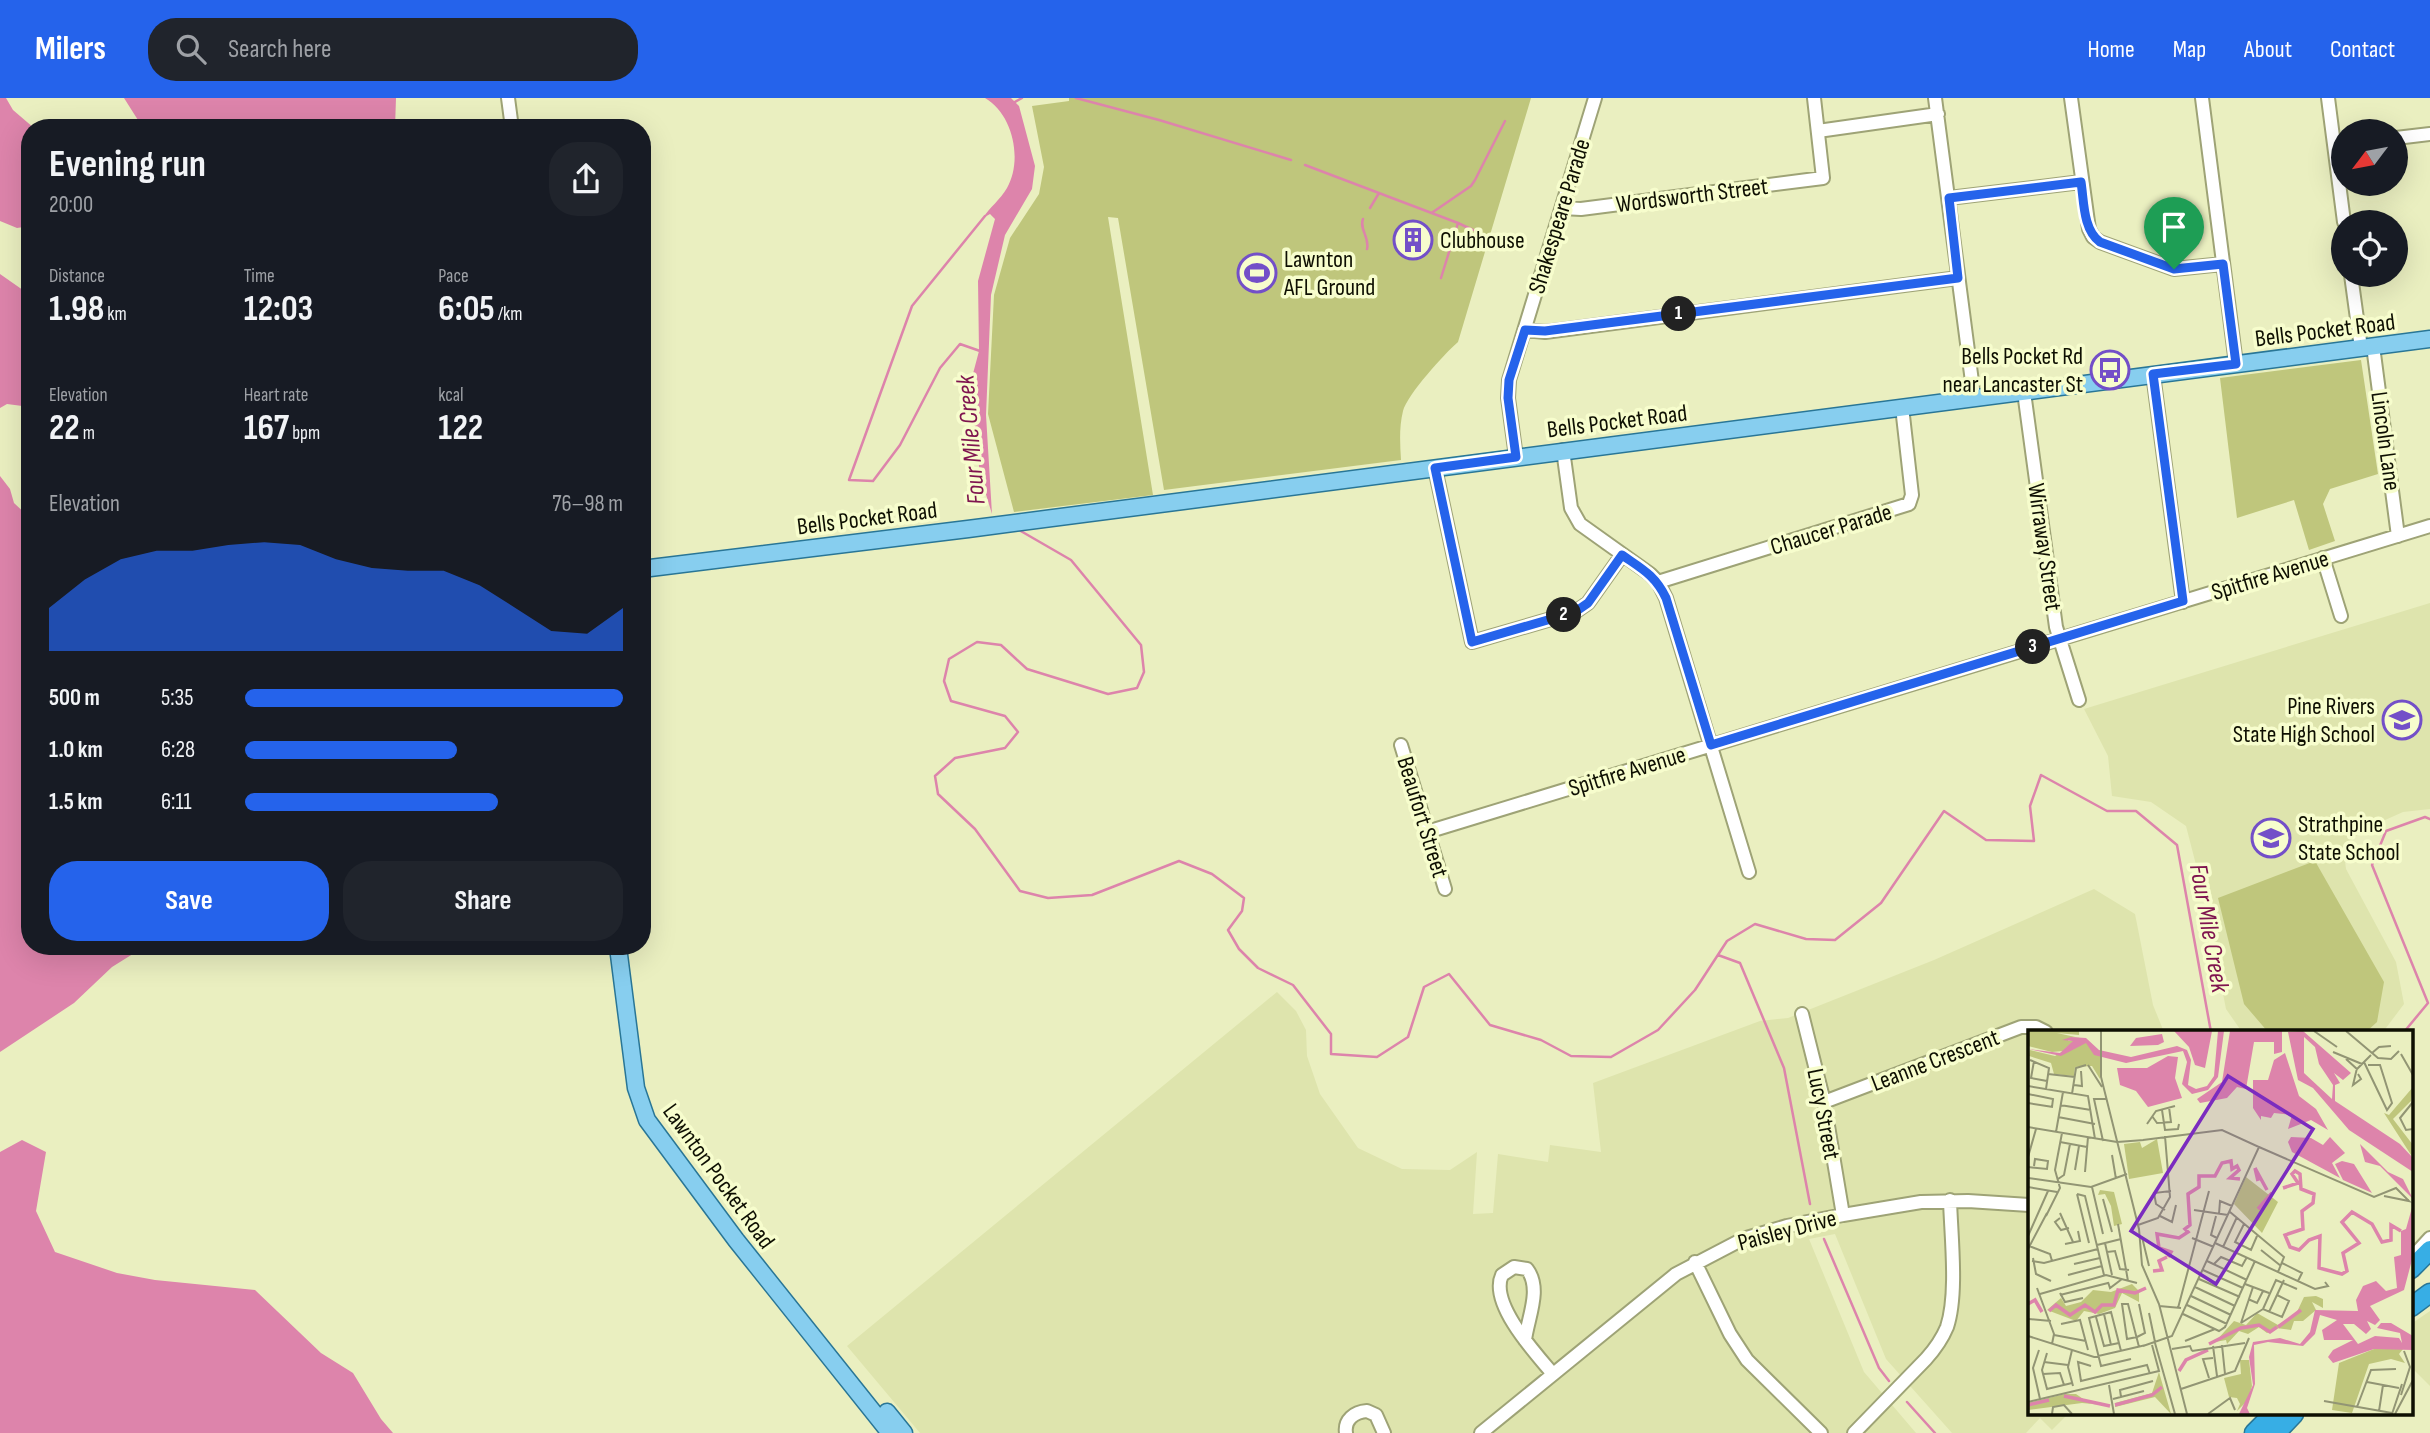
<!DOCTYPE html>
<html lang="en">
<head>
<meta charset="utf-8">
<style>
	:root { --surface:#171b24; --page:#20242c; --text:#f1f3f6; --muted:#9ea1a6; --accent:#2563eb }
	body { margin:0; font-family:"Sofia Sans Condensed",sans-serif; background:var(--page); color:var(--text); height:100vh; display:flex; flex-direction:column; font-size:26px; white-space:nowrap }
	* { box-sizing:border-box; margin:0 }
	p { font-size:23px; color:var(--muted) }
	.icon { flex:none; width:38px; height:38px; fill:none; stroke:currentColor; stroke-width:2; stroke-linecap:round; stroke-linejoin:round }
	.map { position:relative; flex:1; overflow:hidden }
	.side { position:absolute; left:21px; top:21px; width:630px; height:836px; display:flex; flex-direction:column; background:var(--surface); border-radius:28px; box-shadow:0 7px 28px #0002 }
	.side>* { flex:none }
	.needle { width:46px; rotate:238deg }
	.controls { position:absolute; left:2331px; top:21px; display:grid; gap:14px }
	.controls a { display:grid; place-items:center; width:77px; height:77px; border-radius:50%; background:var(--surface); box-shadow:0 7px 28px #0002; font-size:35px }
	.pin { position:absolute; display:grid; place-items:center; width:60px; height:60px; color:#fff; margin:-72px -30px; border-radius:50% 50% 50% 0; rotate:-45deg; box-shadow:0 0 7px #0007 }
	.pin .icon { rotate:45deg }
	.km { position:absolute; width:35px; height:35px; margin:-18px; border-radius:50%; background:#222; color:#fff; font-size:19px; line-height:35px; text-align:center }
	.round { display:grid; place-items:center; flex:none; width:74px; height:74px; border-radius:28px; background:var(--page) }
	.overview { display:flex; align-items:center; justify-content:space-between; height:119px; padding:0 28px }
	h1 { font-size:38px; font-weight:700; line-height:52px }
	.stats { display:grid; grid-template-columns:repeat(3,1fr); gap:10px; height:119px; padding:7px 28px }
	.stats div { display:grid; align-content:center }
	.stats b { font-size:35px; font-weight:700 }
	.stats small { font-size:19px; font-weight:400 }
	.stats p { font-size:19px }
	.chart { height:196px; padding:14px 28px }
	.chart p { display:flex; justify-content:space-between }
	.chart svg { width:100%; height:126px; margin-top:7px; fill:var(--accent); opacity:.7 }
	.cta { display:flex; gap:14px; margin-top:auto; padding:14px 28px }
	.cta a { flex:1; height:80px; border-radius:28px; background:var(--accent); color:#fff; font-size:28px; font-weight:700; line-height:80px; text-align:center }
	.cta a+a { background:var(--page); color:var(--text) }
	ul { padding:0 28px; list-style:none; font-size:23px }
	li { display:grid; grid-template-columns:112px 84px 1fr; align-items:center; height:52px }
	li i { height:18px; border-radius:9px; background:var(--accent) }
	header { display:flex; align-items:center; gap:42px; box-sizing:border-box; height:98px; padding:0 35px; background:var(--accent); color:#fff }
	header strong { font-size:33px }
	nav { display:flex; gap:38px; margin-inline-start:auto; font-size:24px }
	.search { width:490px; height:63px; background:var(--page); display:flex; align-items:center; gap:18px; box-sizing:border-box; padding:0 24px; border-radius:28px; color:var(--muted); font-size:26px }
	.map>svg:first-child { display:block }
	.built { fill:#dee4ad }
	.green { fill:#bfc67c }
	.water { fill:#dd84ab }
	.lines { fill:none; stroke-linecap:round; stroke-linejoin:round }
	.stream { stroke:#dd84ab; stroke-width:2.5 }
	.minor-casing { stroke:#9ea376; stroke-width:16 }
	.major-casing { stroke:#297696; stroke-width:19 }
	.highway-casing { stroke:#297696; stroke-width:21 }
	.minor { stroke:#fff; stroke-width:12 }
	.major { stroke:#87ceef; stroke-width:16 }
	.highway { stroke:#37aee5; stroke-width:18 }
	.route-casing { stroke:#fff; stroke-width:14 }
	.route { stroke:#2563eb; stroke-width:9 }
	.labels { text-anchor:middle; stroke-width:7; stroke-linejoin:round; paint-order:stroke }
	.street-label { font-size:24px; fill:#0e0f02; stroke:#f7fdcd }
	.poi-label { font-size:24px; fill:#0e0f02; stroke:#f7fdcd; text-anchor:start }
	.water-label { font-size:26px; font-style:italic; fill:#7f154f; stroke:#f7fdcd }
	.inset-river { fill:none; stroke:#dd84ab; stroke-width:3.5 }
	.inset-road { fill:none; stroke:#929574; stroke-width:2 }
	.view { fill:#7b2cbf; fill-opacity:0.15; stroke:#7b2cbf; stroke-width:3.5 }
	.inset-edge { fill:none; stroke:#0e0f02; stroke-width:3.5 }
</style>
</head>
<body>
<header>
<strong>Milers</strong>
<div class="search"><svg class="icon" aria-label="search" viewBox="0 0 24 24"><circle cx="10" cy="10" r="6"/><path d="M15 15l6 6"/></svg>Search here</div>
<nav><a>Home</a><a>Map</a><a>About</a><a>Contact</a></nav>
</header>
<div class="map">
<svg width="2430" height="1335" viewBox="0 0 2430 1335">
	<rect width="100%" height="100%" fill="#eaefc0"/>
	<path class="built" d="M2430,505V711L2403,714L2365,731L2343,748L2346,771L2396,864L2404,906L2383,934H2242L2226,911L2203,794L2186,728L2151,704L2112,698L2108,658L2084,611Z
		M2094,791L2135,816L2153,907L2164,934H2029V1316H2068L2052,1332L2040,1320L2026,1335H1952L1886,1261L1835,1136L1809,1141L1864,1274L1916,1335H920L847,1248L1277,894L1296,913L1306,932L1307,958L1320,996L1358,1050L1402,1071L1450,1072L1477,1054L1473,1116L1493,1115L1498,1056L1548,1064L1550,1047L1601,1054L1593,985L1760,923L1788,920L1934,862Z
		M2430,1213V1288L2411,1269V1226Z"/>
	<path class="green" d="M1069,0H1531L1458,244C1445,255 1407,297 1403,313C1399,329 1400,346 1401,362L1164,392L1118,120L1108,119L1153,397L1014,414L988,316L994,197L1010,140L1039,96L1044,69L1032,8L1069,3Z
		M2361,262L2378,376L2330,391L2323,406L2335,443L2309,452L2294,402L2237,420L2220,280Z
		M2315,763L2384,884L2377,924L2366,934H2268L2244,906L2218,800Z"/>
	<path class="water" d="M0,0H6L13,12L34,30H30V128L17,130L0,123Z
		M124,0H396L395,30H143Z
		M985,0H1011L1019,8L1035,68L1032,91L1005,137L991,197L986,317L992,416L980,377L970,287L979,253L978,183L995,121L990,116L983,120C990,109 1000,102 1007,90C1023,62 1013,16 985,0Z
		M0,176L30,197V309L7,306L0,310Z
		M0,378L10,391L14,405L30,420V849H144L112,869L74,905L0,954Z
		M22,1042L46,1054L36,1113L55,1154L117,1175L155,1182L255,1192L321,1255L353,1275L381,1321L393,1335H0V1054Z"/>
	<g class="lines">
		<path class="stream" d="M1076,0L1159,22L1291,62
			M1013,5L1022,0
			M1305,67L1458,125L1441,180
			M1370,110L1379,95
			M1433,114L1471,88L1475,82L1505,23
			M1363,121C1359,131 1370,140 1367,151
			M1458,125L1473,132
			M980,253L960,246L940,270L900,347L873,383L849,382L912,208L985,118
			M1019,432L1071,462L1141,547L1144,574L1137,590L1108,596L1027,571L1001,547L977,544L949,561L944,583L951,603L1005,618L1018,634L1005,650L955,660L935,678L938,696L975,731L1020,793L1048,800L1092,797L1179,763L1212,776L1244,800L1242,813L1228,832L1239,851L1258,870L1293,887L1331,936V956L1377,959L1408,939L1424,889L1449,876L1490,927L1541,942L1571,958L1611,959L1658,932L1695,892L1727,843L1755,826L1806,841L1835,842L1881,805L1944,713L1986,742L2034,743L2030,708L2041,677L2107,713H2136L2177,747L2211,934
			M1718,857L1740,865L1784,970L1810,1106
			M2404,934L2428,905L2372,767L2386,733L2425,719L2430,721
			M1824,1141L1879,1270L1889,1283
			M1907,1304L1935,1335"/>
		<defs>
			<path id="minor" d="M508,0L512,30
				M1935,0L1974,299
				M2071,0L2089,131L2093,139L2100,144L2174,171L2223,166
				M2202,0L2236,266
				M2328,0L2344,124
				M1818,33L1938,16
				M2396,40L2430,36
				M1949,100L2081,84
				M1562,110L1581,111L1823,80L1814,0
				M2351,177L2361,250
				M1525,232L1545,234L1958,180
				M2373,248L2398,438
				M2153,276L2183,504
				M2024,294L2056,529L2079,602
				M1563,352L1571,410L1580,426L1650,476L1658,484L1666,500L1749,774
				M1516,359L1508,300L1509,282L1595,0
				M1435,370L1472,544L1575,514L1588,505L1622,457
				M2323,460L2341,518
				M1658,484L1909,406L1912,397L1902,309
				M1401,647L1445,791
				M1427,734L2430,428
				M1802,916L1824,1004L1843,1117
				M1824,1004L2021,929H2036L2046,934
				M2418,1157L2419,1152L2430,1140
				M1695,1164L1730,1236L1747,1262L1821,1335
				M1525,1242C1528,1219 1542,1191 1527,1171L1514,1169L1502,1177C1489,1205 1535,1255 1553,1276
				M1346,1335C1344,1322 1354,1314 1367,1313L1376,1317L1384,1335
				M1481,1335L1676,1176L1743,1141L1787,1128L1843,1117L1921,1104L1968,1103L2029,1107
				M1854,1335L1926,1261C1935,1251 1942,1241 1947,1229C1958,1196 1951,1138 1950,1102"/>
			<path id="major" d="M642,471L968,431L2430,241
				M618,849L636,990L647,1022L736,1142L890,1335
				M887,1314L904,1335"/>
			<path id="highway" d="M2411,1171L2430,1152
				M2411,1209L2430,1195
				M2254,1335L2273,1316
				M2276,1335L2294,1316"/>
		</defs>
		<use href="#minor" class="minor-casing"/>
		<use href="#major" class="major-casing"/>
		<use href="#highway" class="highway-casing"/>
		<use href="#minor" class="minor"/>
		<use href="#major" class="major"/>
		<use href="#highway" class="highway"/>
	</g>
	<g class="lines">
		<defs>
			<path id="route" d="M2081,84C2084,103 2083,132 2100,144L2174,171L2223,166L2236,266L2153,276L2183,503L1711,647L1666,500C1655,477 1642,471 1622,457L1588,505L1575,514L1472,544L1435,370L1516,359L1508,300L1509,282L1525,232L1545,233L1958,180L1949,100Z"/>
		</defs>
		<use href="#route" class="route-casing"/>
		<use href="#route" class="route"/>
	</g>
	<defs>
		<symbol id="building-ring" viewBox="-11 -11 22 22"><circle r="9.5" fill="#f7fdcd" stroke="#734fc8" stroke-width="1.5"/><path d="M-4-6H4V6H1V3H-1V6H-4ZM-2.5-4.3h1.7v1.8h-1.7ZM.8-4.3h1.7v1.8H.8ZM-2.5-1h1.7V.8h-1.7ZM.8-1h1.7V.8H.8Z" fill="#734fc8"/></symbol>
		<symbol id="stadium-ring" viewBox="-11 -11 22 22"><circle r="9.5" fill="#f7fdcd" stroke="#734fc8" stroke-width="1.5"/><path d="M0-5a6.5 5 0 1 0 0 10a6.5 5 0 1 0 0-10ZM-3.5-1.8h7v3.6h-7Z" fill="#734fc8"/></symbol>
		<symbol id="bus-ring" viewBox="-11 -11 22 22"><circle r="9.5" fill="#f7fdcd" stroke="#734fc8" stroke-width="1.5"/><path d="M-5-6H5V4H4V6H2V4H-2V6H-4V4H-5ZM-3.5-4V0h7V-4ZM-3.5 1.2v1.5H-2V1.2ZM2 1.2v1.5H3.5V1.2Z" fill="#734fc8"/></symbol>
		<symbol id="school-ring" viewBox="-11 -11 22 22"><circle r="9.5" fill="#f7fdcd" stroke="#734fc8" stroke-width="1.5"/><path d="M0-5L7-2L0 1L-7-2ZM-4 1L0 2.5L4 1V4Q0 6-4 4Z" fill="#734fc8"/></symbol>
	</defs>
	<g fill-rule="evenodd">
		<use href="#building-ring" x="1391" y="120" width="44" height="44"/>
		<use href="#stadium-ring" x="1235" y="153" width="44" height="44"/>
		<use href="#bus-ring" x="2088" y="250" width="44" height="44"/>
		<use href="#school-ring" x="2380" y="600" width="44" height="44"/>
		<use href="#school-ring" x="2249" y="718" width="44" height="44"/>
	</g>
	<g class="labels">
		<g class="street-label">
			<text transform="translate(1692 97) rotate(-7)" y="8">Wordsworth Street</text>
			<text transform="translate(1559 118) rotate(-73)" y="8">Shakespeare Parade</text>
			<text transform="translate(2325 232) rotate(-7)" y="8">Bells Pocket Road</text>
			<text transform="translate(1617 323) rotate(-7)" y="8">Bells Pocket Road</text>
			<text transform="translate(2386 343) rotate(82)" y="8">Lincoln Lane</text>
			<text transform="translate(867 420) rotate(-7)" y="8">Bells Pocket Road</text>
			<text transform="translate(1831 431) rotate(-17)" y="8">Chaucer Parade</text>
			<text transform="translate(2045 449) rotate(82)" y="8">Wirraway Street</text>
			<text transform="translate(2270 477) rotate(-17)" y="8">Spitfire Avenue</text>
			<text transform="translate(1627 673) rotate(-17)" y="8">Spitfire Avenue</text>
			<text transform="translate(1423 719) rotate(73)" y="8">Beaufort Street</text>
			<text transform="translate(1935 962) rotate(-21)" y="8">Leanne Crescent</text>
			<text transform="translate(1824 1016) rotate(79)" y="8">Lucy Street</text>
			<text transform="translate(719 1078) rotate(54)" y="8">Lawnton Pocket Road</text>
			<text transform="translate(1787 1132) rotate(-15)" y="8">Paisley Drive</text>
		</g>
		<g class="poi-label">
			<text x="1440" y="150">Clubhouse</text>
			<text x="1284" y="169">Lawnton<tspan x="1284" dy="28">AFL Ground</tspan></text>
			<text x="2083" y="266" text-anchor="end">Bells Pocket Rd<tspan x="2083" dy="28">near Lancaster St</tspan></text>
			<text x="2375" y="616" text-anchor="end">Pine Rivers<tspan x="2375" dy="28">State High School</tspan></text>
			<text x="2298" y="734">Strathpine<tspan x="2298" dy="28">State School</tspan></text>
		</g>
		<g class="water-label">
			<text transform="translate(970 342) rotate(-95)" y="9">Four Mile Creek</text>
			<text transform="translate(2210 830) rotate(80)" y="9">Four Mile Creek</text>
		</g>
	</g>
	<g transform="translate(2028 932)">
		<rect width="385" height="385" fill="#eaefc0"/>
		<path d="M0,1H51V5L29,3L52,8L43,7L40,11L47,10L35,21L24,22L0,16ZM49,13H60L73,27L72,49L64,36L47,37L46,46L26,44L23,33L1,26L2,20L27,26ZM385,57L383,71L365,89L385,115V128L356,83L361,85ZM129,109L135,143L101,149L96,114L112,112L114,118ZM218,147L250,172L234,203L206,174ZM72,160L86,162L94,194L86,196L83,176L77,164L70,165ZM104,254L111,261V272L94,263L87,278L71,284L56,281L48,291L19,280L33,268L38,276L53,272L65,260L83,262ZM288,266L295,269V278L284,272L288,280L275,291H266L263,300L248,298L239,303L231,297L220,304L211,301L199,314L198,310L187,312L206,291L218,295L229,283L250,295L268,284L276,267ZM346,319H375L371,324L377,333L363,329L341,334L324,383L304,380L311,333ZM212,330H221L224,356L220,370L209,381L212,374L209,368L201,367L196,348L213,344ZM131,342L143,384L127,367L87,377V373L124,363ZM37,364H48L61,373L86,376L54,373L0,380V373Z" fill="#bfc67c"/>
		<path d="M146,1H184L177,38L167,35L161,17ZM190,1H196L190,47L180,60L164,64L154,54L159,32L155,21L98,33L66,25L58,13L33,26L0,19L32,23L45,11L34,10L43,7L58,8L71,20L103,27L149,16L159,20L163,30L160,55L168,59L179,56L186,46ZM202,1H254V22L246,24V12H226L218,59L209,57L199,68L172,73L169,69L194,52ZM275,1L323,43L315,50L306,43L312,53L307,55V71L372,114L385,128V142L321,100L285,58L270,50L260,2ZM276,7L287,17L291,34L305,55L304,69L276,43ZM134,4L136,12L130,15L102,16L108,8ZM257,23L271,66L288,79L300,100L283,90L260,99L264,85L246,83L243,88L233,86V90L225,78V50H240L246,30ZM140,26L150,27L147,48L154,68L120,77L108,61L92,55L89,38H119ZM263,107L283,108L295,115L302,107L317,123L304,133L312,148L264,122L260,112ZM332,114L360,142L375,149L385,169L352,136L337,132ZM314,131L326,134L344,163L315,150L307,134ZM385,174V226L376,260L342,276L352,290L347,295L339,291L343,299L338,304L326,294H315L330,314L347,306L371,308L374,313L372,303L349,298L353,293H363L385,306V320L346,319L305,333L300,327L305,320L325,310H296L294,300L309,290L292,285L287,304L275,316L240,312L226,315L227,354L219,378L222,384H211L225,355L221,327L225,312L252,308L272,314L282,302L287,280L330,281L328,270L335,256L348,251L358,261L369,258L366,227L373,225V201L378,199Z" fill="#dd84ab" fill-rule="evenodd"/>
		<path class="inset-river" d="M230,151L227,138L239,160M255,158L270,153L264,144L267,141L272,144L273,159L286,164L285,173L274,181L275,199L257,205L262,217L271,220L281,210L292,206L291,238L314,244L319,241L315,223L331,213L314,192L324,182L344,194L354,212L363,210V195L373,201M230,179L244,163M140,227L143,222L131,218L129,204L151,208L160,202L157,199L162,195L160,164L171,157V146H187L194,133L203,131L204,139L209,136L211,140L202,148L212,149M125,241L134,240L131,231L139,227M0,274L7,270L14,282M21,281L28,275L42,285L57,275L67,282L74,275H86L90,260L107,263L118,258M250,297L273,280M181,314L213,298L231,295L242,302L249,297M151,341L158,330L180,320M36,366L82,376M0,375L21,370M87,375L124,365L134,357"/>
		<path class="inset-road" d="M73,1V47L111,199L114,235L131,274L159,384M286,1L309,17M318,1L350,28L363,29L371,21M305,22L334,34M344,23L351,17L363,16M373,24L385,45M318,29L329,39L343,25M2,30L21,38L18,59M6,31L3,48L19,51M336,32L359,80L364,73L352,35H340M60,35L74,57M329,38L325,55L333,49L330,44M20,44L47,47M46,55L54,56L53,41M0,56L60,66L67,109M0,64L25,69L24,77M44,64L48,38L58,35M385,72L372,88L378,100L385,99M0,73L25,77M32,75L63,80M134,80L137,100L150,99L151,94M124,86L129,93L143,92L141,77M30,87L67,94M119,94L128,81L147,76M0,97L89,112M28,102L35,62M115,110L194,100L231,117L144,306L115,316M75,111L66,69H78M32,112L59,117M89,112L116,110M231,117L346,167L368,158L381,171L356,166M84,125L88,149M0,127L8,99M0,137L19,139L20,131L7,129L6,136M47,140L51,116M57,142L60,107M0,148L63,157L99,144M30,149L36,145L42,114M0,157L29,162M64,157L75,204M49,164L57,166L76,245M49,164L61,213M75,169L84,202M137,180L128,174L126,163L143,161M166,180L200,185M202,182L256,227L250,242M32,183L45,212M191,184L192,171L204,176M18,186L32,158L27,140L34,103M132,186L144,192L148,175M188,186L183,205L189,208M32,188L27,192L33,200L41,198M90,194L100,251M216,194L207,212L223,220L229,206M110,195L130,188L142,167L137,106M0,206L20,161M114,207L121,236M164,208L186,217M77,213L84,245M187,213L287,259L300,256L297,252M37,214L52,211L50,201M69,215L93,209M1,216L22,224L24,231M195,217L209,187M0,219L19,183M233,220L253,236M79,222L87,221L92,239L101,240M5,228L8,244L23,251M4,231L16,233L70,219M179,231L219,250M254,233L274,243L270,251M46,234L72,228M186,234L193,227L214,236L219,227M175,240L215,258M40,245L74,236M171,249L212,267M80,252L82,258L94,249M217,254L241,263M167,257L207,276M9,258L26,304L24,314M32,263L37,272L55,268M12,264L78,245L109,253M32,265L80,253M163,266L203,285M220,269L229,273L235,261M159,275L199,294M131,276L153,278M150,278L181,161M235,279L248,250L269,259M241,282L256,250M121,283L127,312M76,284L83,315M155,284L191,301L197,297L227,231M68,287L76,316L91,313M1,289L23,291M213,293L235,279L254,287L261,271L249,265M213,293L225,257M33,294L52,290L60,320M26,305L58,311M0,306L66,327L118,315M109,307L99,309L94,274H100L111,317M109,307L117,303L111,274M157,311L187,299M127,313L147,384M194,315L197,344M185,316L189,346M144,319L162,316L164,321M11,320L5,338L12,369M44,320L40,337L45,356M93,321L83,282L61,288L73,336L103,329M164,321L217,313M19,323L14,340L19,359L44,353M16,332L40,335M63,336L50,332L53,351L119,335L122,344M15,344L32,343L36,355M181,348L175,329L185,328M339,352L371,358M81,355L86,384M153,359L207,341L221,308M373,365L382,337L376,321M93,367L92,360L125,351M85,369L116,361M296,371L364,383M0,372L131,341L124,315M329,377L343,340L368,339M351,381L355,355M24,384L25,377L36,375L44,384M180,384L202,368L207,380M364,384L374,354M367,384L385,350"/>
		<path class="view" d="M200,46L285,99L188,254L103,201Z"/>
		<rect width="385" height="385" class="inset-edge"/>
	</g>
</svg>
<div class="controls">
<a><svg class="needle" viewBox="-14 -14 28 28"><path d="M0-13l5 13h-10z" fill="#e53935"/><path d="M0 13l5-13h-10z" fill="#9ea1a6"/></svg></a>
<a><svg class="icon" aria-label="locate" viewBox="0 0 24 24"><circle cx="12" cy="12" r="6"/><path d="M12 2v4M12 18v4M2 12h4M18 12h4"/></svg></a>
</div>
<div class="pin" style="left:2174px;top:171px;background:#1e9e55"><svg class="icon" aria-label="arrive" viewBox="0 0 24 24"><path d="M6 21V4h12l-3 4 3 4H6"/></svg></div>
<b class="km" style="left:1679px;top:216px">1</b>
<b class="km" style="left:1564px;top:517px">2</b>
<b class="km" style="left:2033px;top:549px">3</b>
<section class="side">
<div class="overview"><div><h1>Evening run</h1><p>20:00</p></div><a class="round"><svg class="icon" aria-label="share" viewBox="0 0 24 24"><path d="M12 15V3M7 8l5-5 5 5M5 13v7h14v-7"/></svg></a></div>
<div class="stats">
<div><p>Distance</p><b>1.98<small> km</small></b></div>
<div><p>Time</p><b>12:03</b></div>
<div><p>Pace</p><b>6:05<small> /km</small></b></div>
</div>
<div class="stats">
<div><p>Elevation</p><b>22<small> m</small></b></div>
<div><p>Heart rate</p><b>167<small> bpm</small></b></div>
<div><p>kcal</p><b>122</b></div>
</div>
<div class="chart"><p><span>Elevation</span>76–98 m</p>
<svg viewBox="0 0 160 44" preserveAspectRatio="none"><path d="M0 44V29L10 19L20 12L30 9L40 9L50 7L60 6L70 7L80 12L90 15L100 16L110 16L120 21L130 29L140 37L150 38L160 29V44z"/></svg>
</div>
<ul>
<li><b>500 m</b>5:35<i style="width:100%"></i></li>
<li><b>1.0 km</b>6:28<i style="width:56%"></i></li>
<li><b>1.5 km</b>6:11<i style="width:67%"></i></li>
</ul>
<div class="cta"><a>Save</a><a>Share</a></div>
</section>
</div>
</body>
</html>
